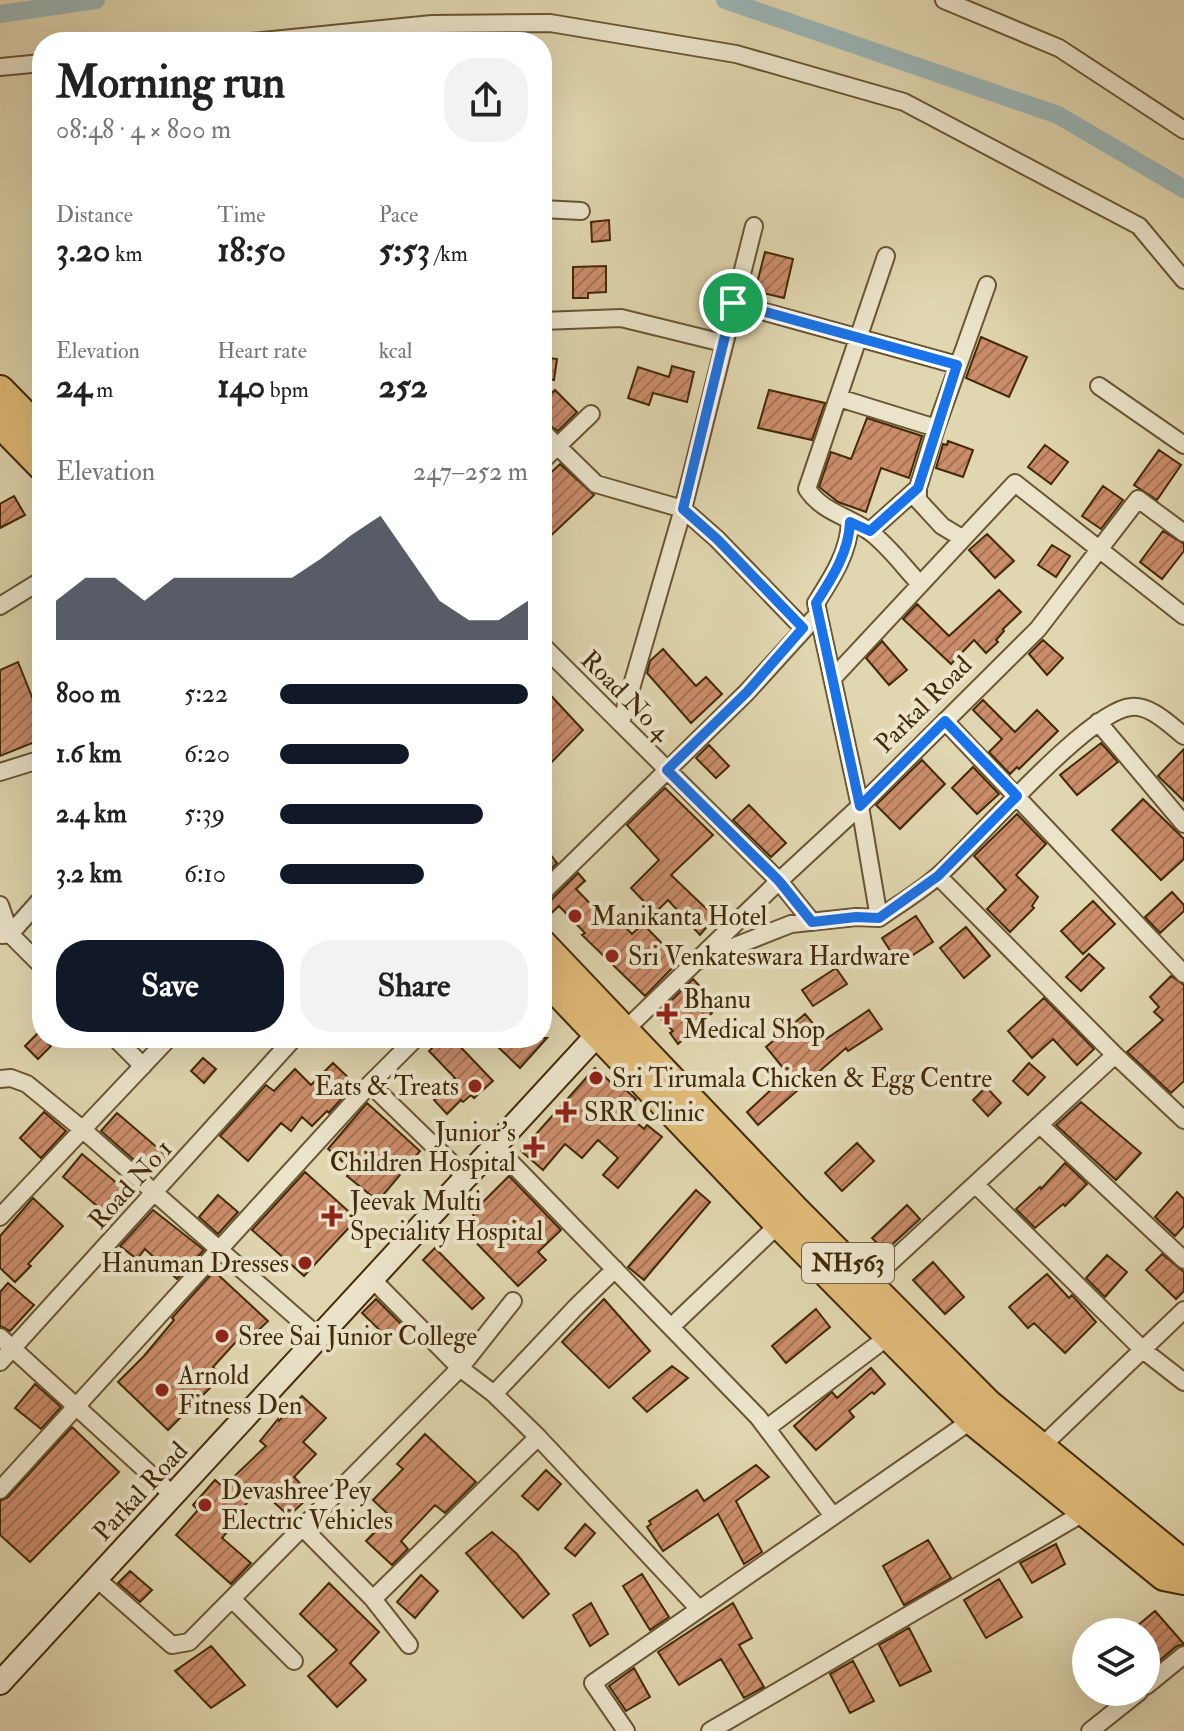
<!DOCTYPE html>
<html lang="en">
<head>
<meta charset="utf-8">
<style>
	:root { --surface:#fff; --page:#f2f2f2; --text:#222; --muted:#767676; --accent:#111827 }
	body { margin:0; font-family:"IM FELL Double Pica",serif; background:var(--page); color:var(--text); height:100vh; display:flex; flex-direction:column; font-size:30px; white-space:nowrap }
	* { box-sizing:border-box; margin:0 }
	p { font-size:26px; color:var(--muted) }
	.icon { flex:none; width:44px; height:44px; fill:none; stroke:currentColor; stroke-width:2; stroke-linecap:round; stroke-linejoin:round }
	.map { position:relative; flex:1; overflow:hidden }
	.sheet { position:absolute; left:32px; top:32px; width:520px; height:1016px; display:flex; flex-direction:column; background:var(--surface); border-radius:32px; box-shadow:0 8px 32px #0002 }
	.sheet>* { flex:none }
	.buttons { position:absolute; left:1072px; top:1618px; display:grid; gap:16px }
	.buttons a { display:grid; place-items:center; width:88px; height:88px; border-radius:50%; background:var(--surface); box-shadow:0 8px 32px #0002; font-size:40px }
	.pin { position:absolute; display:grid; place-items:center; width:68px; height:68px; color:#fff; margin:-34px; border:4px solid #fff; border-radius:50%; box-shadow:0 2px 8px #0007 }
	.round { display:grid; place-items:center; flex:none; width:84px; height:84px; border-radius:32px; background:var(--page) }
	.overview { display:flex; align-items:center; justify-content:space-between; height:136px; padding:0 24px }
	h1 { font-size:44px; font-weight:700; line-height:60px }
	.stats { display:grid; grid-template-columns:repeat(3,1fr); gap:12px; height:136px; padding:8px 24px }
	.stats div { display:grid; align-content:center }
	.stats b { font-size:34px; font-weight:700 }
	.stats small { font-size:22px; font-weight:400 }
	.stats p { font-size:22px }
	.chart { height:224px; padding:16px 24px }
	.chart p { display:flex; justify-content:space-between }
	.chart svg { width:100%; height:144px; margin-top:8px; fill:var(--accent); opacity:.7 }
	.cta { display:flex; gap:16px; margin-top:auto; padding:16px 24px }
	.cta a { flex:1; height:92px; border-radius:32px; background:var(--accent); color:#fff; font-size:32px; font-weight:700; line-height:92px; text-align:center }
	.cta a+a { background:var(--page); color:var(--text) }
	ul { padding:0 24px; list-style:none; font-size:26px }
	li { display:grid; grid-template-columns:128px 96px 1fr; align-items:center; height:60px }
	li i { height:20px; border-radius:10px; background:var(--accent) }
	.map>svg:first-child { display:block }
	.lines { fill:none; stroke-linecap:round; stroke-linejoin:round }
	.canal { stroke:#9ab6b7; stroke-width:18 }
	.building { fill:url(#building-hatch); stroke:#432a07; stroke-width:2 }
	.street-casing { stroke:#6a5531; stroke-width:20 }
	.secondary-casing { stroke:#432a07; stroke-width:26 }
	.highway-casing { stroke:#432a07; stroke-width:32 }
	.street { stroke:#ebe4cb; stroke-width:16 }
	.secondary { stroke:#ebe4cb; stroke-width:22 }
	.highway { stroke:#e0bb78; stroke-width:28 }
	.route-casing { stroke:#fff; stroke-width:16 }
	.route { stroke:#1a73e8; stroke-width:10 }
	.poi-dot { fill:#8f2418; stroke:#ebe4cb; stroke-width:3 }
	.labels { text-anchor:middle; stroke-width:8; stroke-linejoin:round; paint-order:stroke }
	.shield { fill:#ebe4cb; stroke:#756242; stroke-width:2 }
	.shield-label { font-size:24px; font-weight:bold; fill:#432a07 }
	.street-label { font-size:26px; fill:#432a07; stroke:#ebe4cb }
	.poi-label { font-size:26px; fill:#432a07; stroke:#ebe4cb; text-anchor:start }
</style>
</head>
<body>
<div class="map">
<svg width="1184" height="1731" viewBox="0 0 1184 1731">
	<defs>
		<pattern id="building-hatch" width="6" height="6" patternUnits="userSpaceOnUse" patternTransform="scale(2)"><rect width="6" height="6" fill="#cb8d6b"/><path d="M-1 1l2-2M0 6l6-6M5 7l2-2" fill="none" stroke="#a67356"/></pattern>
	</defs>
	<rect width="100%" height="100%" fill="#e0d6af"/>
	<filter id="stains"><feTurbulence type="fractalNoise" baseFrequency=".0025" numOctaves="4"/><feColorMatrix values="0 0 0 0 .2 0 0 0 0 .09 0 0 0 0 .02 0 0 0 .5 -.17"/></filter>
	<radialGradient id="worn" r=".72"><stop offset=".6" stop-color="#630" stop-opacity="0"/><stop offset="1" stop-color="#630" stop-opacity=".3"/></radialGradient>
	<g class="lines">
		<path class="canal" d="M725,0L1058,115L1184,189
			M0,14L96,0"/>
	</g>
	<path class="building" d="M609,220L610,240L592,242L591,222Z
		M765,252L793,259L784,298L755,291Z
		M606,266V292L588,293V298H573V267Z
		M981,337L1027,357L1009,397L966,378Z
		M542,357L557,359L554,380L542,378Z
		M672,366L694,372L687,402L653,393L649,405L628,398L638,367L669,377Z
		M555,390L577,412L558,431L542,420V402Z
		M769,390L825,403L812,440L758,428Z
		M867,418L922,436L909,478L881,468L866,512L838,502L819,487L831,452L851,459Z
		M948,441L973,450L963,477L936,468L943,444L947,445Z
		M1045,445L1068,462L1051,484L1028,467Z
		M1159,450L1181,465L1157,500L1134,485Z
		M560,464L594,495L542,544V481Z
		M1103,486L1123,500L1101,529L1082,516Z
		M14,496L25,515L0,528V504Z
		M1163,531L1184,544V551L1162,579L1140,562Z
		M987,534L1014,561L995,578L969,550Z
		M1052,545L1070,556L1056,577L1038,565Z
		M999,590L1021,612L1003,629L1004,631L996,640L998,642L986,653L974,640L951,664L903,619L917,604L949,636Z
		M1043,640L1063,658L1047,675L1029,654Z
		M882,641L907,670L889,685L866,658Z
		M663,649L696,686L706,677L722,694L691,723L647,673L650,661Z
		M18,662L42,722V739L0,756V670Z
		M542,686L583,730L542,772Z
		M983,700L1015,732L1037,710L1058,731L1019,769L1017,767L1010,774L989,752L1002,739L973,710Z
		M1101,743L1118,762L1077,795L1060,775Z
		M709,745L729,766L716,778L696,758Z
		M1184,749V801L1158,776Z
		M922,760L945,784L900,829L876,805Z
		M973,767L999,794L977,814L952,788Z
		M665,788L713,835L671,875L715,917L700,935L668,900L655,913L631,888L659,860L627,825Z
		M1143,799L1184,839V859L1161,880L1112,830Z
		M749,805L786,843L771,857L733,820Z
		M1017,814L1046,844L1016,875L1038,897L1032,906L1034,908L1010,932L987,909L1006,890L974,856Z
		M542,844L557,863L542,878Z
		M578,873L585,881L576,889L602,916L609,910L632,934L643,924L679,961L645,996L582,935L585,933L559,906L542,922V904L550,901Z
		M1172,892L1184,905V911L1160,933L1145,917Z
		M1093,901L1115,924L1083,954L1061,931Z
		M916,916L933,942L899,964L882,938Z
		M966,927L990,956L964,978L940,948Z
		M1089,954L1104,968L1081,991L1066,977Z
		M836,968L847,984L813,1006L802,990Z
		M1171,976L1184,985V1081L1171,1093L1127,1052L1163,1020L1154,1012L1159,1007L1150,997Z
		M693,979L705,992L699,998L712,1013L678,1044L670,1033L673,1031L657,1015Z
		M1044,998L1094,1049L1077,1065L1053,1039L1032,1058L1008,1031Z
		M869,1010L882,1029L848,1051L846,1048L758,1125L747,1112L788,1074L766,1047L805,1014L826,1039Z
		M38,1033L51,1046L38,1059L25,1046Z
		M443,1038H452L493,1081L474,1098L471,1095L463,1102L461,1100L447,1114L434,1100L455,1078L429,1051Z
		M507,1038H547L520,1068L498,1047Z
		M203,1058L216,1069L204,1083L191,1071Z
		M333,1063L353,1082L349,1087L351,1088L329,1113L327,1111L312,1126L302,1117L291,1131L281,1123L248,1161L220,1136L266,1085L274,1091L295,1069L311,1085Z
		M1029,1063L1045,1077L1028,1095L1013,1081Z
		M595,1068L615,1086L618,1083L636,1099L624,1112L644,1129L647,1125L662,1137L618,1188L603,1175L618,1158L598,1140L582,1158L565,1144L543,1170L521,1151Z
		M986,1087L1001,1103L988,1116L973,1100Z
		M1081,1102L1141,1153L1116,1180L1056,1125Z
		M367,1103L420,1151L378,1201L347,1176L352,1170L328,1149Z
		M44,1112L66,1131L41,1158L20,1138Z
		M117,1113L166,1155L150,1174L101,1131Z
		M857,1143L874,1161L842,1191L825,1173Z
		M82,1154L130,1194L110,1217L63,1177Z
		M1065,1163L1087,1184L1065,1206L1063,1204L1035,1228L1016,1209L1040,1187L1041,1189Z
		M305,1172L357,1219L304,1276L252,1230Z
		M509,1176L561,1230L538,1252L546,1260L518,1286L462,1228L474,1216L472,1213Z
		M696,1190L710,1202L644,1280L628,1267Z
		M1177,1192L1184,1199V1226L1175,1236L1155,1217Z
		M218,1195L238,1212L218,1234L199,1217Z
		M33,1198L63,1226L28,1264L31,1266L15,1282L0,1268V1236Z
		M907,1205L920,1219L885,1251L872,1238Z
		M153,1210L204,1250L177,1279L145,1249L137,1259L120,1246Z
		M435,1248L484,1298L472,1309L423,1260Z
		M1162,1254L1184,1272V1291L1176,1299L1146,1270Z
		M1107,1255L1127,1272L1105,1297L1086,1278Z
		M933,1262L964,1297L945,1314L913,1280Z
		M214,1271L268,1321L249,1339L243,1334L213,1367L222,1376L168,1430L118,1382L144,1356L174,1320L172,1318Z
		M1047,1274L1069,1298L1072,1295L1096,1322L1065,1353L1034,1323L1028,1328L1009,1307Z
		M8,1283L34,1305L10,1331L0,1326V1292Z
		M376,1299L403,1326L389,1339L362,1313Z
		M604,1299L650,1351L609,1388L562,1342Z
		M816,1309L830,1327L786,1363L772,1346Z
		M672,1366L688,1378L647,1412L633,1398Z
		M871,1368L885,1384L874,1394L872,1392L849,1411L854,1417L816,1450L794,1426L832,1392L837,1398Z
		M35,1384L61,1407L41,1429L15,1408Z
		M302,1396L326,1418L303,1442L316,1454L294,1477L311,1495L289,1516L259,1489L240,1511L243,1513L222,1538L251,1563L231,1584L176,1535L198,1510L193,1505L215,1480L223,1487L266,1446L260,1441L278,1419L279,1421Z
		M72,1427L119,1472L30,1562L0,1535V1501L8,1497Z
		M425,1434L476,1482L445,1513L435,1505L401,1541L408,1549L392,1565L366,1541L390,1516L373,1500L403,1469L397,1464Z
		M756,1465L769,1477L736,1501L762,1552L744,1564L718,1514L663,1551L647,1527L651,1524L649,1521L697,1490L704,1501Z
		M546,1470L561,1484L538,1510L522,1496Z
		M585,1524L595,1533L575,1556L565,1548Z
		M492,1532L516,1553L549,1594L523,1618L466,1553Z
		M928,1540L951,1578L904,1605L883,1566Z
		M1056,1544L1065,1564L1032,1583L1020,1563Z
		M130,1571L152,1590L140,1602L118,1583Z
		M642,1574L669,1617L650,1630L623,1586Z
		M421,1575L438,1591L415,1618L397,1602Z
		M999,1579L1022,1617L986,1638L964,1600Z
		M329,1583L379,1632L350,1663L366,1680L337,1707L308,1676L337,1650L300,1614Z
		M591,1603L608,1634L590,1646L573,1615Z
		M733,1603L752,1638L739,1645L764,1687L744,1698L721,1659L679,1685L658,1652Z
		M1155,1611L1184,1644L1177,1646L1151,1668L1146,1663V1632H1130Z
		M909,1628L931,1671L900,1686L879,1645Z
		M211,1646L245,1685L211,1708L175,1671Z
		M853,1661L874,1701L850,1713L830,1674Z
		M634,1668L650,1697L626,1711L609,1686Z"/>
	<g class="lines">
		<defs>
			<path id="street" d="M944,0L1059,48L1184,130
				M432,24L434,42
				M251,42L432,24L550,23L736,54L904,102L1139,226L1184,280
				M0,67L42,63
				M542,209L581,211
				M886,256L807,489C823,513 849,516 870,532C888,545 904,567 919,583
				M733,303L957,365
				M542,321L621,318L723,343
				M1099,386L1184,445
				M839,398L936,428
				M542,431L596,484L683,509L717,539L803,628
				M542,461L591,414
				M850,522C849,552 832,578 816,603L860,806L879,918C899,904 921,891 939,875C976,842 1089,710 1131,707C1151,705 1170,725 1184,736
				M870,531L918,488
				M962,538L942,526L918,500V488L936,428L987,285
				M0,606L42,580
				M542,645L779,881L812,922
				M833,678L1015,483L1184,616
				M945,721L1184,974
				M1098,722L1184,824
				M621,723L683,509L754,226
				M0,772L42,759
				M938,876L1115,1055L1184,1120
				M542,893L747,692L818,614
				M0,905L10,934L42,966
				M2,935L10,934L42,898
				M700,960L791,924L856,917L879,918
				M624,1031L779,881L860,806L1038,629L1138,499L1184,533
				M115,1038L143,1066
				M0,1079L11,1078L27,1084L82,1129L320,1338
				M370,1084L467,1178
				M1040,1125L1184,1260
				M496,1147L758,1417L833,1516
				M976,1185L1143,1350L1184,1382
				M0,1217L169,1038
				M373,1280L460,1368L494,1394L538,1437L699,1609
				M868,1283L1115,1055
				M671,1327L779,1224
				M0,1337L174,1496
				M0,1362L294,1038
				M494,1394L576,1307L615,1269
				M767,1428L889,1336
				M1040,1448L1184,1310
				M0,1490L370,1084L414,1040L412,1038
				M304,1529L373,1599L409,1645
				M97,1579L172,1645L189,1642L460,1368L513,1301
				M232,1599L294,1661
				M373,1599L538,1437
				M1146,1686L1184,1655
				M626,1731L593,1683L972,1420
				M710,1731L1085,1512
				M1090,1731L1139,1692"/>
			<path id="secondary" d="M0,1683L609,1022"/>
			<path id="highway" d="M0,390L42,433
				M0,423L42,466
				M542,944L793,1208L988,1404L1176,1558L1184,1571
				M542,975L779,1224L972,1420L1164,1576L1184,1580"/>
		</defs>
		<use href="#street" class="street-casing"/>
		<use href="#secondary" class="secondary-casing"/>
		<use href="#highway" class="highway-casing"/>
		<use href="#street" class="street"/>
		<use href="#secondary" class="secondary"/>
		<use href="#highway" class="highway"/>
	</g>
	<g class="lines">
		<defs>
			<path id="route" d="M733,303L957,365L918,488L870,531L850,522C849,552 832,578 816,603L860,806L945,721L1017,796L938,876L879,918L856,917L812,922L779,881L667,770L747,692L803,628L717,539L683,509Z"/>
		</defs>
		<use href="#route" class="route-casing"/>
		<use href="#route" class="route"/>
	</g>
	<g class="poi-dot">
		<circle cx="575" cy="916" r="8"/>
		<circle cx="612" cy="956" r="8"/>
		<path d="M663 1002h8v8h8v8h-8v8h-8v-8h-8v-8h8z"/>
		<circle cx="596" cy="1078" r="8"/>
		<circle cx="475" cy="1086" r="8"/>
		<path d="M562 1100h8v8h8v8h-8v8h-8v-8h-8v-8h8z"/>
		<path d="M530 1135h8v8h8v8h-8v8h-8v-8h-8v-8h8z"/>
		<path d="M328 1204h8v8h8v8h-8v8h-8v-8h-8v-8h8z"/>
		<circle cx="305" cy="1263" r="8"/>
		<circle cx="222" cy="1336" r="8"/>
		<circle cx="162" cy="1390" r="8"/>
		<circle cx="205" cy="1505" r="8"/>
	</g>
	<g class="labels">
		<rect class="shield" x="802" y="1243" width="92" height="40" rx="6"/>
		<g class="shield-label">
			<text x="848" y="1271">NH563</text>
		</g>
		<g class="street-label">
			<text transform="translate(626 695) rotate(45)" y="9">Road No 4</text>
			<text transform="translate(923 704) rotate(-45)" y="9">Parkal Road</text>
			<text transform="translate(130 1184) rotate(-48)" y="9">Road No 1</text>
			<text transform="translate(140 1491) rotate(-47)" y="9">Parkal Road</text>
		</g>
		<g class="poi-label">
			<text x="591" y="925">Manikanta Hotel</text>
			<text x="628" y="965">Sri Venkateswara Hardware</text>
			<text x="683" y="1008">Bhanu<tspan x="683" dy="30">Medical Shop</tspan></text>
			<text x="612" y="1087">Sri Tirumala Chicken &amp; Egg Centre</text>
			<text x="459" y="1095" text-anchor="end">Eats &amp; Treats</text>
			<text x="584" y="1121">SRR Clinic</text>
			<text x="516" y="1141" text-anchor="end">Junior's<tspan x="516" dy="30">Children Hospital</tspan></text>
			<text x="350" y="1210">Jeevak Multi<tspan x="350" dy="30">Speciality Hospital</tspan></text>
			<text x="289" y="1272" text-anchor="end">Hanuman Dresses</text>
			<text x="238" y="1345">Sree Sai Junior College</text>
			<text x="178" y="1384">Arnold<tspan x="178" dy="30">Fitness Den</tspan></text>
			<text x="221" y="1499">Devashree Pey<tspan x="221" dy="30">Electric Vehicles</tspan></text>
		</g>
	</g>
	<rect width="100%" height="100%" filter="url(#stains)"/>
	<rect width="100%" height="100%" fill="url(#worn)"/>
</svg>
<div class="buttons">
<a><svg class="icon" aria-label="layers" viewBox="0 0 24 24"><path d="M12 4l9 5-9 5-9-5zM3 14l9 5 9-5"/></svg></a>
</div>
<div class="pin" style="left:733px;top:303px;background:#1e9e55"><svg class="icon" aria-label="arrive" viewBox="0 0 24 24"><path d="M6 21V4h12l-3 4 3 4H6"/></svg></div>
<section class="sheet">
<div class="overview"><div><h1>Morning run</h1><p>08:48 · 4 × 800 m</p></div><a class="round"><svg class="icon" aria-label="share" viewBox="0 0 24 24"><path d="M12 15V3M7 8l5-5 5 5M5 13v7h14v-7"/></svg></a></div>
<div class="stats">
<div><p>Distance</p><b>3.20<small> km</small></b></div>
<div><p>Time</p><b>18:50</b></div>
<div><p>Pace</p><b>5:53<small> /km</small></b></div>
</div>
<div class="stats">
<div><p>Elevation</p><b>24<small> m</small></b></div>
<div><p>Heart rate</p><b>140<small> bpm</small></b></div>
<div><p>kcal</p><b>252</b></div>
</div>
<div class="chart"><p><span>Elevation</span>247–252 m</p>
<svg viewBox="0 0 160 44" preserveAspectRatio="none"><path d="M0 44V32L10 25L20 25L30 32L40 25L50 25L60 25L70 25L80 25L90 19L100 12L110 6L120 19L130 32L140 38L150 38L160 32V44z"/></svg>
</div>
<ul>
<li><b>800 m</b>5:22<i style="width:100%"></i></li>
<li><b>1.6 km</b>6:20<i style="width:52%"></i></li>
<li><b>2.4 km</b>5:39<i style="width:82%"></i></li>
<li><b>3.2 km</b>6:10<i style="width:58%"></i></li>
</ul>
<div class="cta"><a>Save</a><a>Share</a></div>
</section>
</div>
</body>
</html>
